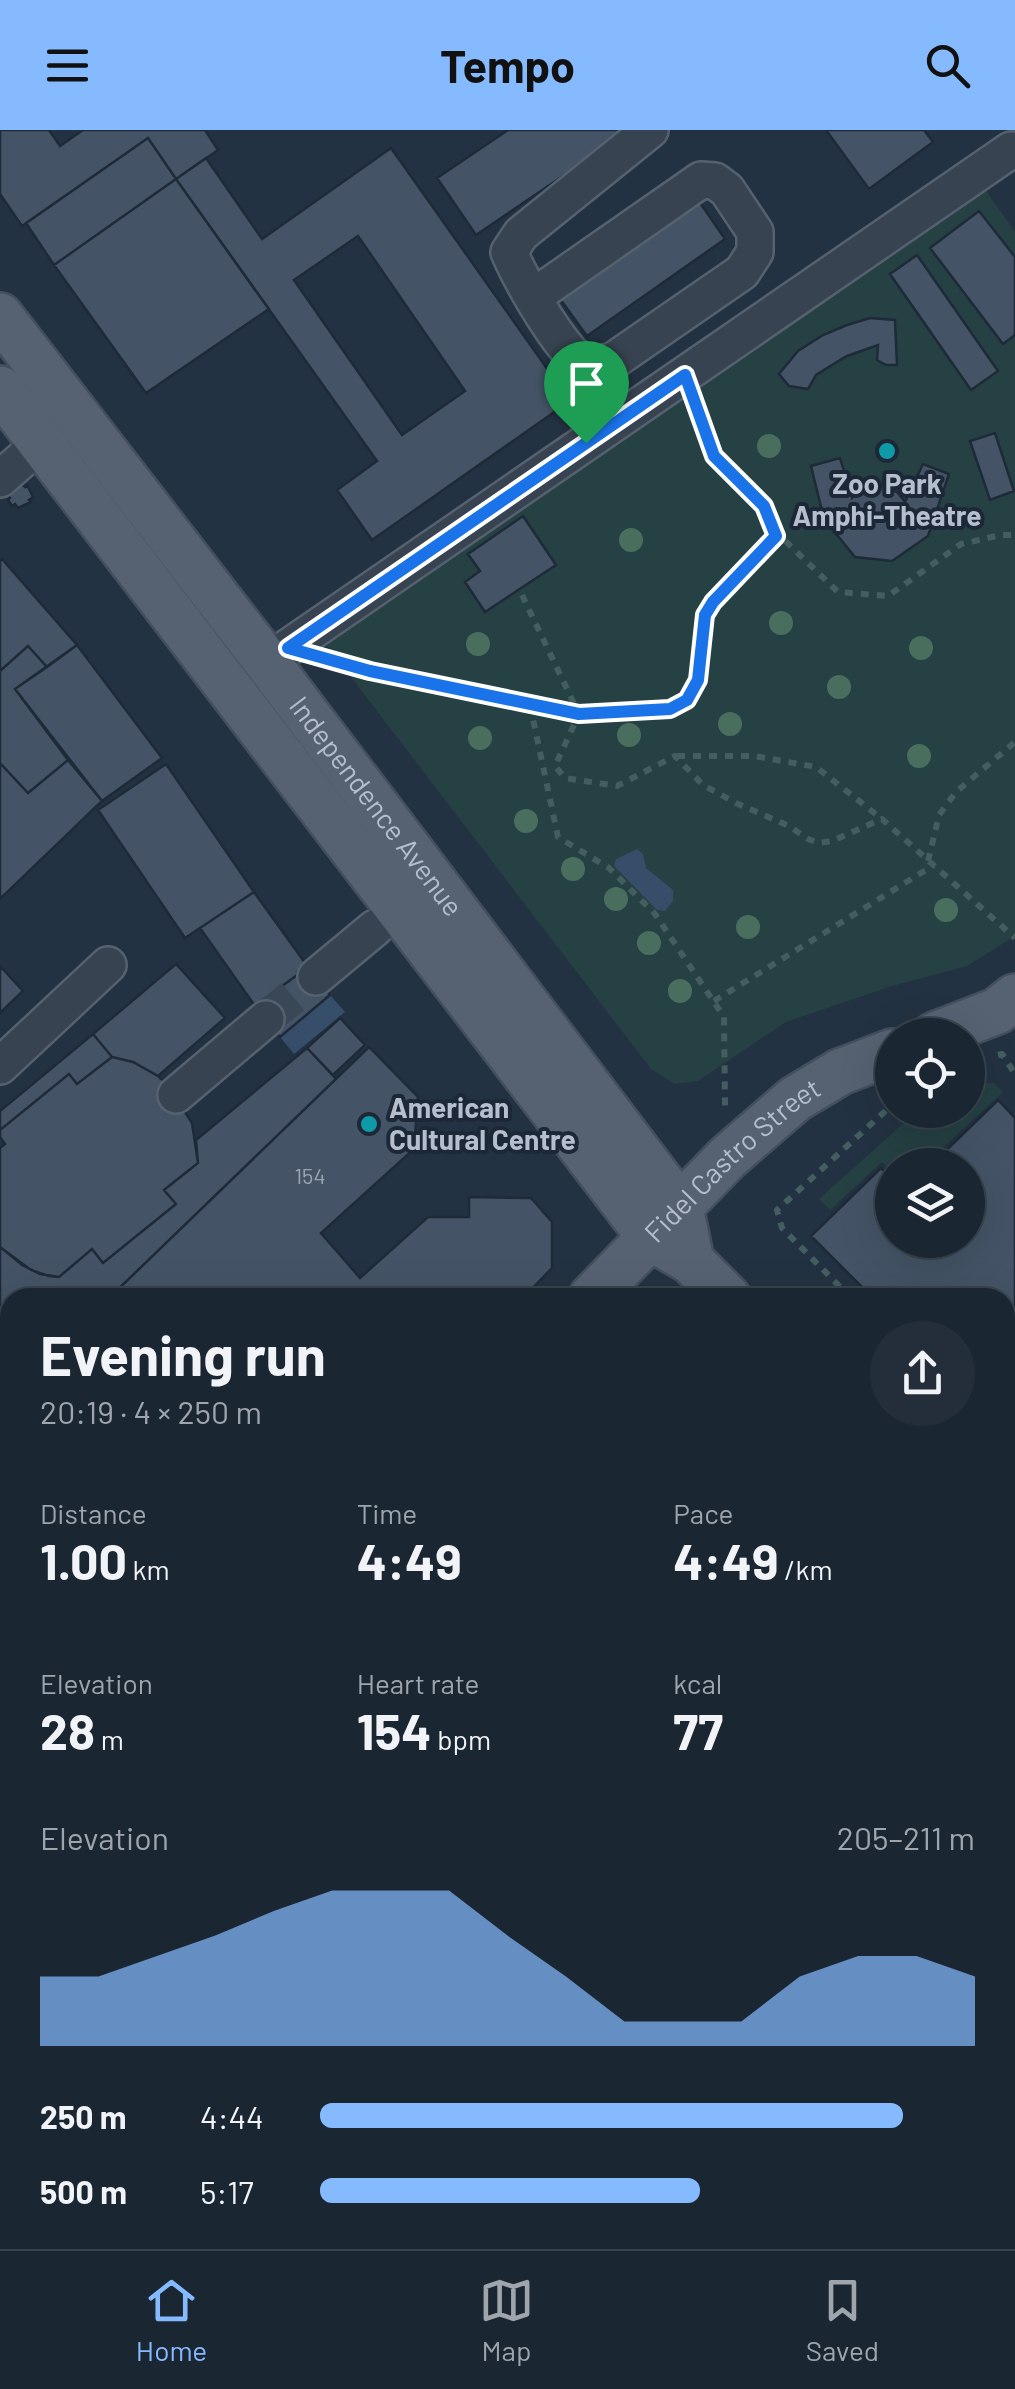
<!DOCTYPE html>
<html lang="en">
<head>
<meta charset="utf-8">
<style>
	:root { --surface:#1a2632; --page:#232e3a; --text:#f1f3f6; --muted:#9fa5ac; --line:#38434d; --accent:#86baff }
	body { margin:0; font-family:Barlow,sans-serif; background:var(--page); color:var(--text); height:100vh; display:flex; flex-direction:column; font-size:38px; white-space:nowrap }
	* { box-sizing:border-box; margin:0 }
	p { font-size:32px; color:var(--muted) }
	.icon { flex:none; width:55px; height:55px; fill:none; stroke:currentColor; stroke-width:2; stroke-linecap:round; stroke-linejoin:round }
	.map { position:relative; flex:1; overflow:hidden }
	.sheet { position:absolute; left:0px; top:1158px; width:1015px; height:962px; display:flex; flex-direction:column; background:var(--surface); border-radius:30px 30px 0 0; box-shadow:0 10px 40px #0002,0 0 0 2px var(--line) }
	.sheet>* { flex:none }
	.fabs { position:absolute; left:875px; top:888px; display:grid; gap:20px }
	.fabs a { display:grid; place-items:center; width:110px; height:110px; border-radius:50%; background:var(--surface); box-shadow:0 10px 40px #0002,0 0 0 2px var(--line); font-size:50px }
	.pin { position:absolute; display:grid; place-items:center; width:85px; height:85px; color:#fff; margin:-102px -42px; border-radius:50% 50% 50% 0; rotate:-45deg; box-shadow:0 0 10px #0007 }
	.pin .icon { rotate:45deg }
	.round { display:grid; place-items:center; flex:none; width:105px; height:105px; border-radius:52px; background:var(--page) }
	.head { display:flex; align-items:center; justify-content:space-between; height:170px; padding:0 40px }
	h1 { font-size:55px; font-weight:700; line-height:75px }
	.figures { display:grid; grid-template-columns:repeat(3,1fr); gap:15px; height:170px; padding:10px 40px }
	.figures div { display:grid; align-content:center }
	.figures b { font-size:50px; font-weight:700 }
	.figures small { font-size:28px; font-weight:400 }
	.figures p { font-size:28px }
	.chart { height:280px; padding:20px 40px }
	.chart p { display:flex; justify-content:space-between }
	.chart svg { width:100%; height:180px; margin-top:10px; fill:var(--accent); opacity:.7 }
	ul { padding:0 40px; list-style:none; font-size:32px }
	li { display:grid; grid-template-columns:160px 120px 1fr; align-items:center; height:75px }
	li i { height:25px; border-radius:12px; background:var(--accent) }
	header { display:flex; justify-content:space-between; align-items:center; height:130px; padding:0 40px; background:var(--accent); color:#111; font-size:45px; font-weight:700 }
	.tabs { display:flex; justify-content:space-around; align-items:center; height:140px; border-top:2px solid var(--line); background:var(--surface); font-size:28px; color:var(--muted) }
	.tabs a { display:grid; justify-items:center; gap:5px }
	.tabs .on { color:var(--accent) }
	.map>svg:first-child { display:block }
	.green { fill:#254143 }
	.water { fill:#364e6a }
	.building { fill:#445466; stroke:#1f2a39; stroke-width:2.5; fill-rule:evenodd }
	.lines { fill:none; stroke-linecap:round; stroke-linejoin:round }
	.minor-tunnel { stroke:#394757; stroke-width:35; stroke-dasharray:35 18; stroke-linecap:butt }
	.minor-casing { stroke:#56616f; stroke-width:40 }
	.major-casing { stroke:#444f5e; stroke-width:50 }
	.path { stroke:#445e60; stroke-width:6; stroke-dasharray:8 8; stroke-linecap:butt }
	.minor { stroke:#384351; stroke-width:35 }
	.major { stroke:#566272; stroke-width:45 }
	.tree { fill:#4a6e5e }
	.route-casing { stroke:#fff; stroke-width:20 }
	.route { stroke:#1a73e8; stroke-width:12 }
	.culture-dot { fill:#0f9aa8; stroke:#1c2837; stroke-width:4 }
	.labels { text-anchor:middle; stroke-width:8; stroke-linejoin:round; paint-order:stroke }
	.number-label { font-size:22px; fill:#98a4b2 }
	.poi-label { font-size:28px; font-weight:bold; fill:#b4becc; stroke:#1c2837 }
	.street-label { font-size:28px; fill:#b4becc; stroke:#1c2837 }
</style>
</head>
<body>
<header><svg class="icon" aria-label="menu" viewBox="0 0 24 24"><path d="M4 6h16M4 12h16M4 18h16"/></svg>Tempo<svg class="icon" aria-label="search" viewBox="0 0 24 24"><circle cx="10" cy="10" r="6"/><path d="M15 15l6 6"/></svg></header>
<div class="map">
<svg width="1015" height="2119" viewBox="0 0 1015 2119">
	<rect width="100%" height="100%" fill="#233242"/>
	<path class="green" d="M975,45L1015,102V806L967,836L892,856L786,892L698,951L675,954L651,939L315,500Z
		M973,953H994L1003,962L924,1035H892V1042L882,1032L830,1080L819,1069L915,983L921,980H968V956Z"/>
	<path class="water" d="M637,719L643,724L646,738L673,760V771L665,781L657,780L614,736L616,729Z
		M330,865L345,882L294,924L280,907Z"/>
	<path class="building" d="M0,0H49L60,16L83,0H205L218,20L176,49L148,8L22,96L0,64Z
		M508,0H631L476,105L437,48Z
		M826,0H924L933,12L869,59Z
		M148,8L176,49L54,135L26,93Z
		M391,18L570,271L372,410L337,360L377,331L176,49L206,28L262,109ZM358,106L465,261L402,305L294,150Z
		M176,49L269,179L146,263L54,135Z
		M694,64L725,109L587,206L555,162Z
		M979,81L1015,127V205L1003,214L930,118Z
		M917,125L998,241L971,260L890,144Z
		M870,188L895,190L897,235H886L877,230L878,215L847,226L832,235L816,245L808,259L789,256L779,244L798,221L823,205L847,195Z
		M995,303L1014,361L990,370L970,311Z
		M840,328L852,368L861,357L874,353L886,355L898,363L905,372L923,334L949,344L928,406L892,431L855,427L824,389L811,336Z
		M21,353L25,357L27,355L33,367L29,370L31,372L18,378L15,374L12,376L8,370L10,368L7,365Z
		M523,386L556,435L485,482L465,452L480,441L468,424Z
		M2,429L77,515L47,537L28,516L0,541V431Z
		M77,515L162,628L102,671L15,559Z
		M28,516L47,537L15,559L68,630L28,663L0,633V541Z
		M68,630L102,671L0,769V633L28,663Z
		M166,634L254,762L185,808L98,680Z
		M254,762L308,837L255,876L200,798Z
		M176,834L225,888L158,946L133,932L112,927L93,904Z
		M0,836L23,861L0,883Z
		M308,837L330,865L280,907L255,876Z
		M340,888L365,915L333,945L307,918Z
		M93,904L112,927L77,954L69,944L0,1000V981Z
		M369,917L418,967L414,1019L321,1103L360,1148L428,1087H469V1067L531,1068L552,1092V1138L523,1168H109Z
		M307,918L336,949L109,1168H10V1186L0,1175V1117L31,1140L49,1146L59,1147L92,1119L103,1133L176,1074L164,1060L198,1033L196,1010Z
		M112,927L133,932L158,946L168,955L192,993L198,1033L164,1060L176,1074L103,1133L92,1119L59,1147L40,1144L22,1135L0,1117V1018L5,1014L0,1007V1000L69,944L77,954Z
		M998,970L1015,988V1311L1005,1301V1168H873L811,1106L881,1038L892,1049V1110H968V1035H931Z
		M10,1343V1438L6,1441L10,1455V1478L0,1487V1350Z
		M1005,1506L1015,1515V1527L1005,1537Z
		M1015,1527V1585L1005,1574V1537Z
		M10,1532V1593L0,1583V1542Z
		M0,1583L10,1593V1685L0,1695Z
		M0,2027L10,2033V2074L0,2068Z
		M0,2082L10,2089V2110H17L11,2119H0Z
		M255,2110H318L331,2119H249Z
		M364,2110H529L523,2119H358Z"/>
	<g class="lines">
		<path class="minor-tunnel" d="M266,889L316,847"/>
		<defs>
			<path id="minor" d="M533,167L701,50L715,51L727,60L755,102V122L742,142L613,231L589,236C582,231 574,227 569,221C548,196 522,152 509,122L521,104L650,0
				M0,349L41,313
				M267,532L1011,20
				M316,847L375,798
				M0,936L108,835
				M176,965L266,889
				M0,1250L10,1263
				M0,1517L10,1509
				M627,2110L640,2119
				M759,2110L770,2119
				M554,2119L561,2110"/>
			<g id="major">
				<path id="s1" d="M0,186L267,532L680,1077L691,1131"/>
				<path d="M0,259L651,1108L691,1131L728,1168"/>
				<path d="M935,905L997,881L1015,867"/>
				<path id="s2" d="M591,1168L727,1028L795,969L840,942L892,922"/>
				<path d="M1005,1431L1015,1441"/>
				<path d="M0,1766L10,1756"/>
			</g>
		</defs>
		<use href="#minor" class="minor-casing"/>
		<use href="#major" class="major-casing"/>
		<path class="path" d="M774,400L838,462L888,466L961,414L1001,405H1015
			M522,465L579,584L555,636L565,648L617,656L675,626L703,655L736,673L789,696L808,709L819,713L832,711L882,689L1015,808
			M330,530L371,541L579,584L669,579L687,570L697,550L705,485L713,472L776,406L764,376L715,325L696,274
			M530,575L558,707L609,738L655,784L724,887L725,977
			M677,626H754L816,637L882,689
			M928,731L939,685L956,662L1015,612
			M714,871L934,735
			M998,925L1002,924L1015,944
			M851,1168L782,1098L777,1080L892,975
			M1005,1323L1015,1334"/>
		<use href="#minor" class="minor"/>
		<use href="#major" class="major"/>
	</g>
	<g class="tree">
		<circle cx="769" cy="316" r="12"/>
		<circle cx="631" cy="410" r="12"/>
		<circle cx="781" cy="493" r="12"/>
		<circle cx="478" cy="514" r="12"/>
		<circle cx="921" cy="518" r="12"/>
		<circle cx="839" cy="557" r="12"/>
		<circle cx="730" cy="594" r="12"/>
		<circle cx="629" cy="605" r="12"/>
		<circle cx="480" cy="608" r="12"/>
		<circle cx="919" cy="626" r="12"/>
		<circle cx="526" cy="691" r="12"/>
		<circle cx="573" cy="739" r="12"/>
		<circle cx="616" cy="769" r="12"/>
		<circle cx="946" cy="780" r="12"/>
		<circle cx="748" cy="797" r="12"/>
		<circle cx="649" cy="813" r="12"/>
		<circle cx="680" cy="861" r="12"/>
	</g>
	<g class="lines">
		<defs>
			<path id="route" d="M685,245L714,326L764,376L776,406L713,472L705,485L698,550L687,570L670,579L579,584L370,541L288,518Z"/>
		</defs>
		<use href="#route" class="route-casing"/>
		<use href="#route" class="route"/>
	</g>
	<g class="culture-dot">
		<circle cx="887" cy="321" r="10"/>
		<circle cx="369" cy="994" r="10"/>
	</g>
	<g class="labels">
		<g class="number-label">
			<text x="310" y="1054">154</text>
		</g>
		<g class="poi-label">
			<text x="887" y="364">Zoo Park<tspan x="887" dy="32">Amphi-Theatre</tspan></text>
			<text x="389" y="988" text-anchor="start">American<tspan x="389" dy="32">Cultural Centre</tspan></text>
		</g>
		<g class="street-label">
			<text dy="10" stroke="none"><textPath href="#s1" startOffset="618">Independence Avenue</textPath></text>
			<text dy="10" stroke="none"><textPath href="#s2" startOffset="198">Fidel Castro Street</textPath></text>
		</g>
	</g>
</svg>
<div class="fabs">
<a><svg class="icon" aria-label="locate" viewBox="0 0 24 24"><circle cx="12" cy="12" r="6"/><path d="M12 2v4M12 18v4M2 12h4M18 12h4"/></svg></a>
<a><svg class="icon" aria-label="layers" viewBox="0 0 24 24"><path d="M12 4l9 5-9 5-9-5zM3 14l9 5 9-5"/></svg></a>
</div>
<div class="pin" style="left:586px;top:313px;background:#1e9e55"><svg class="icon" aria-label="arrive" viewBox="0 0 24 24"><path d="M6 21V4h12l-3 4 3 4H6"/></svg></div>
<section class="sheet">
<div class="head"><div><h1>Evening run</h1><p>20:19 · 4 × 250 m</p></div><a class="round"><svg class="icon" aria-label="share" viewBox="0 0 24 24"><path d="M12 15V3M7 8l5-5 5 5M5 13v7h14v-7"/></svg></a></div>
<div class="figures">
<div><p>Distance</p><b>1.00<small> km</small></b></div>
<div><p>Time</p><b>4:49</b></div>
<div><p>Pace</p><b>4:49<small> /km</small></b></div>
</div>
<div class="figures">
<div><p>Elevation</p><b>28<small> m</small></b></div>
<div><p>Heart rate</p><b>154<small> bpm</small></b></div>
<div><p>kcal</p><b>77</b></div>
</div>
<div class="chart"><p><span>Elevation</span>205–211 m</p>
<svg viewBox="0 0 160 44" preserveAspectRatio="none"><path d="M0 44V27L10 27L20 22L30 17L40 11L50 6L60 6L70 6L80 17L90 27L100 38L110 38L120 38L130 27L140 22L150 22L160 27V44z"/></svg>
</div>
<ul>
<li><b>250 m</b>4:44<i style="width:89%"></i></li>
<li><b>500 m</b>5:17<i style="width:58%"></i></li>
</ul>
</section>
</div>
<nav class="tabs">
<a class="on"><svg class="icon" aria-label="home" viewBox="0 0 24 24"><path d="M3 11l9-7 9 7M6 9v11h12V9"/></svg>Home</a>
<a><svg class="icon" aria-label="map" viewBox="0 0 24 24"><path d="M3 6l6-2 6 2 6-2v14l-6 2-6-2-6 2zM9 4v14M15 6v14"/></svg>Map</a>
<a><svg class="icon" aria-label="saved" viewBox="0 0 24 24"><path d="M7 4h10v16l-5-4-5 4z"/></svg>Saved</a>
</nav>
</body>
</html>
